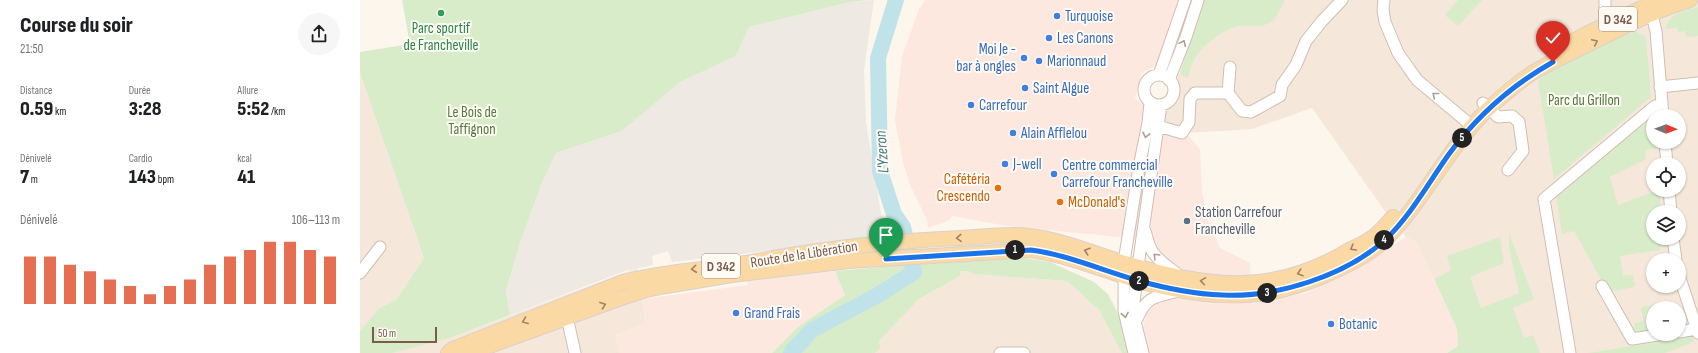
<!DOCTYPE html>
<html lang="fr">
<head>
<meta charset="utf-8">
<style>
	:root { --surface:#fff; --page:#f6f6f6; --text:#202124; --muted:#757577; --accent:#e76f51 }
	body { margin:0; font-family:"Sofia Sans Condensed",sans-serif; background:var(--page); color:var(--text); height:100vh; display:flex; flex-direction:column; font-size:15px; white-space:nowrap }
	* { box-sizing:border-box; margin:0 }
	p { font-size:13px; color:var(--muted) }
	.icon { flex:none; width:22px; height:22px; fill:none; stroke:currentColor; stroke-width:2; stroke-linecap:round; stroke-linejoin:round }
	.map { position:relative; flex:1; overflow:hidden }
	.drawer { display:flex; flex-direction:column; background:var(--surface); width:360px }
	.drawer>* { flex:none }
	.needle { width:26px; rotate:91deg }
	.tools { position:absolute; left:1286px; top:109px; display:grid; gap:8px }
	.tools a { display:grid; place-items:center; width:40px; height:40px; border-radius:50%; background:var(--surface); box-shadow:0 1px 3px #0004; font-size:20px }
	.scale { position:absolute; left:12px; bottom:10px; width:65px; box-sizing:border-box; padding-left:4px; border:2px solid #7a5c4d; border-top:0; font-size:11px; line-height:14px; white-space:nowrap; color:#7a5c4d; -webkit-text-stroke:3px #fffaf3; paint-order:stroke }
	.pin { position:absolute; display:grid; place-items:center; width:34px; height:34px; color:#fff; margin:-41px -17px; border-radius:50% 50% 50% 0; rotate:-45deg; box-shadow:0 0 4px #0007 }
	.pin .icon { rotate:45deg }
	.km { position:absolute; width:20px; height:20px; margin:-10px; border-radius:50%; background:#222; color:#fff; font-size:11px; line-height:20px; text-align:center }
	.round { display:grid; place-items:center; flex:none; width:42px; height:42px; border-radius:21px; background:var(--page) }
	.overview { display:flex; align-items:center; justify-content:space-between; height:68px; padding:0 20px }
	h1 { font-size:22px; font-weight:800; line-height:30px }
	.figures { display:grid; grid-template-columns:repeat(3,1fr); gap:6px; height:68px; padding:4px 20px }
	.figures div { display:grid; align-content:center }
	.figures b { font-size:20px; font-weight:800 }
	.figures small { font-size:11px; font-weight:400 }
	.figures p { font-size:11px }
	.chart { height:112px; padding:8px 20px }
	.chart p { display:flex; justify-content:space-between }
	.chart svg { width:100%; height:72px; margin-top:4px; stroke:var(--accent); stroke-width:6 }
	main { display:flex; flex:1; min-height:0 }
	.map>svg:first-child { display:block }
	.residential { fill:#f5e8da; fill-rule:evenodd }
	.commercial { fill:#fde8e0 }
	.industrial { fill:#efe9e4 }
	.green { fill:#d8ecc9 }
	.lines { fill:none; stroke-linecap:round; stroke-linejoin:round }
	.river { stroke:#bfe3e8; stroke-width:16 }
	.minor-casing { stroke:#d1beb0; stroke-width:13 }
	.major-casing { stroke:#dad1cd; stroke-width:16 }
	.minor { stroke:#fff; stroke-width:11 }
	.major { stroke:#fbd9a5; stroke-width:14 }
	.oneway { stroke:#a18267 }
	.oneway2 { stroke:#af9d94 }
	.route-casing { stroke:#fff; stroke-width:8 }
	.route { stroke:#1a73e8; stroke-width:5 }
	.leisure-dot { fill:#2e9e5b; stroke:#fffaf3; stroke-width:1.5 }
	.shop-dot { fill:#3f7fe0; stroke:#fffaf3; stroke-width:1.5 }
	.food-dot { fill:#e8710a; stroke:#fffaf3; stroke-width:1.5 }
	.service-dot { fill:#5c6f8a; stroke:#fffaf3; stroke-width:1.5 }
	.labels { text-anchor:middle; stroke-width:4; stroke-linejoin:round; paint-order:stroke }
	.shield { fill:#fffaf3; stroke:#a28b7f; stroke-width:1 }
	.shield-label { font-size:14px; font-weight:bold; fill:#7a5c4d }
	.shop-label { font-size:15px; fill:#366cbe; stroke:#fffaf3; text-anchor:start }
	.leisure-label { font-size:15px; fill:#27864d; stroke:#fffaf3 }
	.park-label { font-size:15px; fill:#537a41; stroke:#fffaf3 }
	.food-label { font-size:15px; fill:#c56008; stroke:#fffaf3; text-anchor:end }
	.service-label { font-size:15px; fill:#4e5e75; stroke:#fffaf3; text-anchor:start }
	.street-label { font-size:15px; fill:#7a5c4d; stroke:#fffaf3 }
	.water-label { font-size:16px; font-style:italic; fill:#437c86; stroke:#fffaf3 }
</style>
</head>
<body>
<main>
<section class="drawer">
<div class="overview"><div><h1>Course du soir</h1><p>21:50</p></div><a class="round"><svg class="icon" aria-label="share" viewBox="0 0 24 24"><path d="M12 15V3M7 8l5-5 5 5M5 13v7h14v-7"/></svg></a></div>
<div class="figures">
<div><p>Distance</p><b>0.59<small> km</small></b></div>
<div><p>Durée</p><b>3:28</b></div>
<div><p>Allure</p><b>5:52<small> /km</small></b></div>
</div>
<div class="figures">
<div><p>Dénivelé</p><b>7<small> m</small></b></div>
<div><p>Cardio</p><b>143<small> bpm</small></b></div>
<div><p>kcal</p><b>41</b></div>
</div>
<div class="chart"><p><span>Dénivelé</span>106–113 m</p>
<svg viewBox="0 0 160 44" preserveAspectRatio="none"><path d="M5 44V15M15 44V15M25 44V20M35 44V24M45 44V29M55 44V33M65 44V38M75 44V33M85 44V29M95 44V20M105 44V15M115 44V11M125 44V6M135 44V6M145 44V11M155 44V15"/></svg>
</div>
</section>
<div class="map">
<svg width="1338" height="353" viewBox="0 0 1338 353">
	<rect width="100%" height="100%" fill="#fdf6ec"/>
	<path class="residential" d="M923,0H1338V353H1112L1091,270L1074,279L1056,243L1046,237L1027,214L952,108L892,129L826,133L803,125L806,109L817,99L818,75L833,53L873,25ZM1293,116H1319V142H1293ZM1293,164H1319V190H1293ZM1293,212H1319V238H1293ZM1293,260H1319V286H1293ZM1293,308H1319V334H1293Z
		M0,73L64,258L36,300L18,309L0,331Z
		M277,268L286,324L256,335L260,353H29L90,338Z
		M601,271L612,272L613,274L707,281L739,310L762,353H515L521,347L519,341L559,299L600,276Z"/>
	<path class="commercial" d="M565,0H818L803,53L796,66L782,72L775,99L794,110L804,125L826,133L840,149L842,192L848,220L860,248L890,263L892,304L946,293L1003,263L1046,237L1056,243L1074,279L1097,329L1098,346L1087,353H788L783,329L797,254L790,240L647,226L592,216L590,220L568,228L567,220L550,185L543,163L535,120L542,56L559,9Z
		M475,271L485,295L439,326L412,353H260L256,335L286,324L282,299L388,285L387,281Z"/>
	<path class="industrial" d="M514,0L504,70L506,122L525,237L312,262L308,251L292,256L293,265L265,271L150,315L146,291L159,246L181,185L196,153L262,131L320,82L376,56L389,27L490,2Z"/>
	<path class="green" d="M42,0H509L490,2L389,27L376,56L320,82L262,131L196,153L181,185L159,246L146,291L150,315L90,338L32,353H0V331L18,309L36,300L64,258L0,73V52L50,44Z
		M843,0H925C921,7 918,16 912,21C902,29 891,25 879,26C866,27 842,46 835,58C831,64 830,71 828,78L820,74Z
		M1098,0H1122L1098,26L1085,15Z
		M1338,7V36L1326,37L1325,31L1318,32L1317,28L1305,29C1310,13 1323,11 1338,7Z
		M1275,31L1286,37L1291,97L1194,179L1178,81C1189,66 1255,40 1275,31Z
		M1291,115L1293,142H1295L1296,149L1286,150L1285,160L1250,177L1258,205L1298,190L1302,212H1293V238H1305L1306,247H1300V250L1260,256L1263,276L1273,275L1275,287L1248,292L1214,231L1202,234L1196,196Z
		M1149,233L1174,299L1153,308L1164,338L1173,335L1180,353H1087L1098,346L1097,329L1074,279L1091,270L1087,256L1140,237L1144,263L1110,277L1121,308L1159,293L1149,248Z
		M651,256L690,262L734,282L748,294L761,320L769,353H762L739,310L707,281L612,274V272L601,271L600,276L559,299L519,341L521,347L515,353H412L439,326L485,295L475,271Z
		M1301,304L1302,308H1293V333H1272L1275,323L1283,321L1281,307Z
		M1332,336L1334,342L1305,353H1229Z"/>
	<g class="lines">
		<path class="river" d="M431,353L452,330L518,295L554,272L543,227L534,214L520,171L518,58L536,0"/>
		<defs>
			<path id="minor" d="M1024,0L1023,10L1025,22L1038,53L1057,80L1112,126
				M1245,0V22L1248,31
				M1290,8L1296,31L1303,116
				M799,75L825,0
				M784 90a15 15 0 1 1 30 0a15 15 0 1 1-30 0Z
				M809,80L826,37L838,0
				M1300,87L1338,83
				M868,93L870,67
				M1123,103L1138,117L1152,116L1159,122L1163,151L1148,170
				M798,126L822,133L829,122L830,99L835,93H868L882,111L891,112L920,96L922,85L936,65L946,41L962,21L982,0
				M1305,142L1307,164
				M1309,190L1311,212
				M785,231C787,237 788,244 791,249C796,260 812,269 821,277
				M1313,238L1316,260
				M0,273L20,247
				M1319,275L1338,333
				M1242,286L1272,339L1304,334
				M203,311L209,326L215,353
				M777,319C787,295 796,297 819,291
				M1319,332L1336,329
				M640,353H664
				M774,353L764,311V262L779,167L788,123L790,103
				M783,353L775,321L774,303L778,266L801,105
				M1210,353L1184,199L1295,106L1302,105"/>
			<path id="major" d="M1195,51L1228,33L1299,0
				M88,353L93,349L263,282C303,271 344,270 386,263C415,258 443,252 473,249C515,243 558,240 601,238C618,237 635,235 653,235C692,235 728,252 765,263C847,287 912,297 989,250C996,246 1004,244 1010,239C1019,234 1026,224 1033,217
				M110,353L267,296L286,290L306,286L372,275L489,261L671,250C707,255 740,269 775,280C811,290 848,297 886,295C912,294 937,287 961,277C984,267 1009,256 1027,238C1065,199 1088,148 1127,110C1141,97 1157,83 1172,73C1194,60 1218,50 1241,38C1270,24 1299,9 1330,0"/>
		</defs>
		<use href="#minor" class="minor-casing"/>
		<use href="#major" class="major-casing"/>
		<use href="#minor" class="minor"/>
		<use href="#major" class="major"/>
	</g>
	<defs><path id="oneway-chevron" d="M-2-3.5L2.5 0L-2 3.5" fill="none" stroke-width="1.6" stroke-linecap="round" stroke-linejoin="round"/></defs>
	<g class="oneway">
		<use href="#oneway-chevron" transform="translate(1235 42) rotate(-25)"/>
		<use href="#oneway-chevron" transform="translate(599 238) rotate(177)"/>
		<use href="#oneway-chevron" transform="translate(993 248) rotate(150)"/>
		<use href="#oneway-chevron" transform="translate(727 251) rotate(-162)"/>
		<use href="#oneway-chevron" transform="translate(334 269) rotate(174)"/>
		<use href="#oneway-chevron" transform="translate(940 273) rotate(162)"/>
		<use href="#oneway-chevron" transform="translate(843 281) rotate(-171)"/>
		<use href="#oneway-chevron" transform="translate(243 305) rotate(-20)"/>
		<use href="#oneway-chevron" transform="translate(165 321) rotate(159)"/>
	</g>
	<g class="oneway2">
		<use href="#oneway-chevron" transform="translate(823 43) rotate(-66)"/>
		<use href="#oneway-chevron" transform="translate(1075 95) rotate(-141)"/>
		<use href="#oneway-chevron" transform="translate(786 135) rotate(102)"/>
		<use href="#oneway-chevron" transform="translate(796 256) rotate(-134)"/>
		<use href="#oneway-chevron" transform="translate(765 315) rotate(79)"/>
	</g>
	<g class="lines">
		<defs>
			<path id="route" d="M526,259L671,250C708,255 741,270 776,280C804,288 833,294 862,295C915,298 986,276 1026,239C1051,215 1069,182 1089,154C1117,116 1152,85 1193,62"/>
		</defs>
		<use href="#route" class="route-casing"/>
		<use href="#route" class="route"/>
	</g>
	<circle class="leisure-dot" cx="81" cy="13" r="4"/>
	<g class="shop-dot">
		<circle cx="697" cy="16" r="4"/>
		<circle cx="689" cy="38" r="4"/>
		<circle cx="664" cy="58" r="4"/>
		<circle cx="679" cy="61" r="4"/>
		<circle cx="665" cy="88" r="4"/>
		<circle cx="611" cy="105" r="4"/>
		<circle cx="653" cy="133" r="4"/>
		<circle cx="645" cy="164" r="4"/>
		<circle cx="694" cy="174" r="4"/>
		<circle cx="376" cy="313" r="4"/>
		<circle cx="971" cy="324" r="4"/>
	</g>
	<g class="food-dot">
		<circle cx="638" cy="188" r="4"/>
		<circle cx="700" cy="202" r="4"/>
	</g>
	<circle class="service-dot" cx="827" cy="221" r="4"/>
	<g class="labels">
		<g class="shield">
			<rect x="1239" y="7" width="38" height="24" rx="3"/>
			<rect x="342" y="254" width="38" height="24" rx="3"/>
		</g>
		<g class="shield-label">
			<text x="1258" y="24">D 342</text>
			<text x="361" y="271">D 342</text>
		</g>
		<g class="shop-label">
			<text x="705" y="21">Turquoise</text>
			<text x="697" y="43">Les Canons</text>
			<text x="656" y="54" text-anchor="end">Moi Je -<tspan x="656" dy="17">bar à ongles</tspan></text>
			<text x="687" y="66">Marionnaud</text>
			<text x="673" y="93">Saint Algue</text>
			<text x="619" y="110">Carrefour</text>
			<text x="661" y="138">Alain Afflelou</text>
			<text x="653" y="169">J-well</text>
			<text x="702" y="170">Centre commercial<tspan x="702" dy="17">Carrefour Francheville</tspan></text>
			<text x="384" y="318">Grand Frais</text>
			<text x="979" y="329">Botanic</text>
		</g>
		<g class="leisure-label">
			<text x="81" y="33">Parc sportif<tspan x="81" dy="17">de Francheville</tspan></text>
		</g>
		<g class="park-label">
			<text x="1224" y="105">Parc du Grillon</text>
			<text x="112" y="117">Le Bois de<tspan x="112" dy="17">Taffignon</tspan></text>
		</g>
		<g class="food-label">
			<text x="630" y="184">Cafétéria<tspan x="630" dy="17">Crescendo</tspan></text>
			<text x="708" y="207" text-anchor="start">McDonald's</text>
		</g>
		<g class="service-label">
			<text x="835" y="217">Station Carrefour<tspan x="835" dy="17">Francheville</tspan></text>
		</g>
		<g class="street-label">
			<text transform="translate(444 254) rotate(-9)" y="5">Route de la Libération</text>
		</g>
		<g class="water-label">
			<text transform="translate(521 152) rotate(-94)" y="6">L'Yzeron</text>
		</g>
	</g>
</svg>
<div class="tools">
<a><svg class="needle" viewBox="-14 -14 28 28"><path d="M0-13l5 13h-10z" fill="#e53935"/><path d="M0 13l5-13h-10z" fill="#757577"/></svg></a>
<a><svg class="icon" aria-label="locate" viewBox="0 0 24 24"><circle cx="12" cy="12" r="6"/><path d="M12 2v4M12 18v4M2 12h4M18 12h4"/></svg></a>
<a><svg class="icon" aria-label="layers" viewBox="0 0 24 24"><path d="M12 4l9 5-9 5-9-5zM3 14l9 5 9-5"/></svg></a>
<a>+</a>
<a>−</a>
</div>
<div class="scale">50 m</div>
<div class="pin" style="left:526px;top:259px;background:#1e9e55"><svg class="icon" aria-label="arrive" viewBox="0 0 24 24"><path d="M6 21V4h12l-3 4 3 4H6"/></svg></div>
<div class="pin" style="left:1193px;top:62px;background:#d93025"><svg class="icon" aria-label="check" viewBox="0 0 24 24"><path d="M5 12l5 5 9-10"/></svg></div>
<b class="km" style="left:655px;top:250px">1</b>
<b class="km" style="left:779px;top:281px">2</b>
<b class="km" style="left:907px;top:293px">3</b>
<b class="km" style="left:1024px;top:240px">4</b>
<b class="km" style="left:1102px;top:138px">5</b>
</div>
</main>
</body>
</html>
